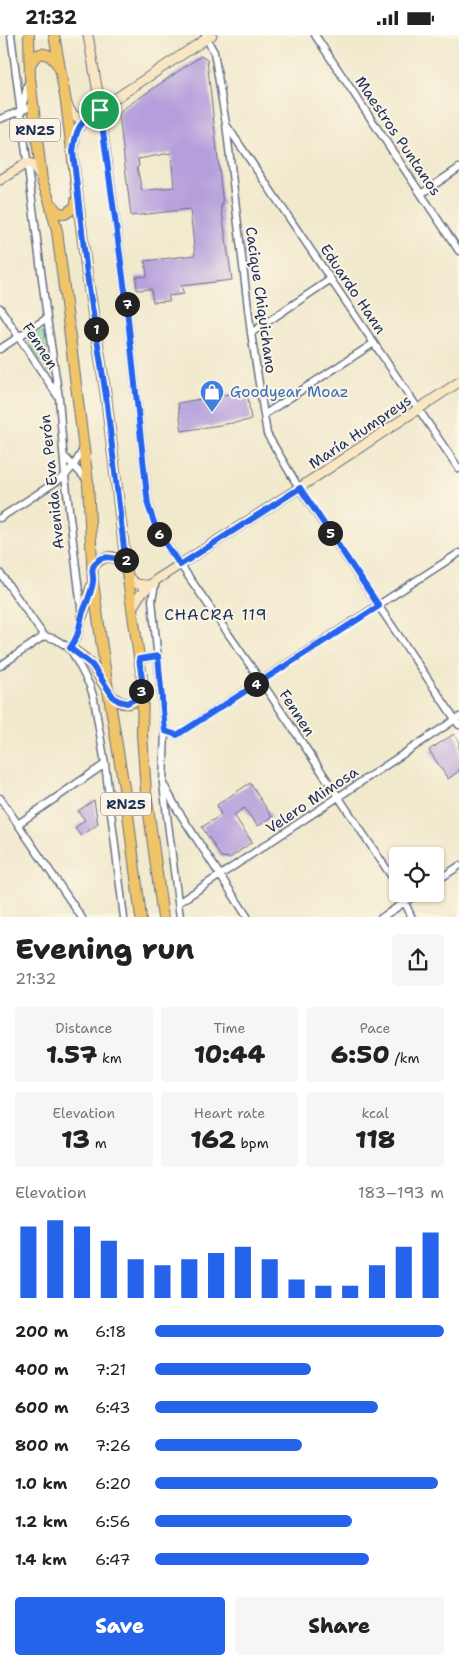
<!DOCTYPE html>
<html lang="en">
<head>
<meta charset="utf-8">
<style>
	:root { --surface:#fff; --page:#f6f6f6; --text:#222; --muted:#767676; --accent:#2563eb }
	body { margin:0; font-family:"Shantell Sans",sans-serif; background:var(--page); color:var(--text); height:100vh; display:flex; flex-direction:column; font-size:19px; white-space:nowrap }
	* { box-sizing:border-box; margin:0 }
	p { font-size:16px; color:var(--muted) }
	.icon { flex:none; width:28px; height:28px; fill:none; stroke:currentColor; stroke-width:2; stroke-linecap:round; stroke-linejoin:round }
	.map { position:relative; height:882px; overflow:hidden }
	.details { display:flex; flex-direction:column; background:var(--surface); flex:1 }
	.details>* { flex:none }
	.tools { position:absolute; left:389px; top:812px; display:grid; gap:10px }
	.tools a { display:grid; place-items:center; width:55px; height:55px; border-radius:5px; background:var(--surface); box-shadow:0 1px 4px #0004; font-size:25px }
	.pin { position:absolute; display:grid; place-items:center; width:42px; height:42px; color:#fff; margin:-21px; border:2px solid #fff; border-radius:50%; box-shadow:0 1px 5px #0007 }
	.km { position:absolute; width:25px; height:25px; margin:-12px; border-radius:50%; background:#222; color:#fff; font-size:14px; line-height:25px; text-align:center }
	.round { display:grid; place-items:center; flex:none; width:52px; height:52px; border-radius:5px; background:var(--page) }
	.head { display:flex; align-items:center; justify-content:space-between; height:85px; padding:0 15px }
	h1 { font-size:28px; font-weight:800; line-height:38px }
	.metrics { display:grid; grid-template-columns:repeat(3,1fr); gap:8px; height:85px; padding:5px 15px }
	.metrics div { display:grid; align-content:center; border-radius:5px; background:var(--page); text-align:center }
	.metrics b { font-size:25px; font-weight:800 }
	.metrics small { font-size:14px; font-weight:400 }
	.metrics p { font-size:14px }
	.chart { height:140px; padding:10px 15px }
	.chart p { display:flex; justify-content:space-between }
	.chart svg { width:100%; height:90px; margin-top:5px; stroke:var(--accent); stroke-width:6 }
	.action { display:flex; gap:10px; margin-top:auto; padding:10px 15px }
	.action a { flex:1; height:58px; border-radius:5px; background:var(--accent); color:#fff; font-size:20px; font-weight:800; line-height:58px; text-align:center }
	.action a+a { background:var(--page); color:var(--text) }
	ul { padding:0 15px; list-style:none; font-size:16px }
	li { display:grid; grid-template-columns:80px 60px 1fr; align-items:center; height:38px }
	li i { height:12px; border-radius:6px; background:var(--accent) }
	.status { display:flex; justify-content:space-between; align-items:center; height:35px; padding:0 25px; background:var(--surface); direction:ltr }
	.status svg { height:14px; fill:currentColor }
	.map>svg:first-child { display:block }
	.green { fill:#82dda3; stroke:#4e8680 }
	.building { fill:#b49edb; fill-rule:evenodd }
	.lines { fill:none; stroke-linecap:round; stroke-linejoin:round }
	.street-casing { stroke:#667084; stroke-width:9 }
	.secondary-casing { stroke:#667084; stroke-width:11 }
	.primary-casing { stroke:#667084; stroke-width:12 }
	.street { stroke:#fff; stroke-width:6 }
	.secondary { stroke:#f9e7c3; stroke-width:9 }
	.primary { stroke:#f0c469; stroke-width:10 }
	.route-casing { stroke:#fff; stroke-width:10 }
	.route { stroke:#2563eb; stroke-width:6 }
	.labels { text-anchor:middle; stroke-width:4; stroke-linejoin:round; paint-order:stroke }
	.shield { fill:#fcf5e5; stroke:#5e6a86; stroke-width:1 }
	.shield-label { font-size:14px; font-weight:bold; fill:#1b2f5e }
	.street-label { font-size:15px; fill:#1b2f5e; stroke:#fcf5e5 }
	.shop-label { font-size:15px; fill:#366cbe; stroke:#fcf5e5; text-anchor:start }
	.neighbourhood-label { font-size:16px; letter-spacing:1px; fill:#1b2f5e; stroke:#fcf5e5 }
</style>
</head>
<body>
<div class="status"><b>21:32</b><svg viewBox="0 0 49 12"><path d="M0 12V9h3v3zM5 12V6h3v6zM10 12V3h3v9zM15 12V0h3v12zM26 1h20v11H26zM47 4h2v5h-2z"/></svg></div>
<div class="map">
<svg width="459" height="883" viewBox="0 0 459 883">
	<rect width="100%" height="100%" fill="#fcf5e5"/>
	<filter id="ink" filterUnits="userSpaceOnUse"><feTurbulence type="fractalNoise" baseFrequency=".02" numOctaves="2"/><feDisplacementMap in="SourceGraphic" scale="10" xChannelSelector="R" yChannelSelector="G"/><feConvolveMatrix kernelMatrix="1 2 1 2 8 2 1 2 1" color-interpolation-filters="sRGB"/></filter>
	<filter id="wash" filterUnits="userSpaceOnUse"><feTurbulence type="fractalNoise" baseFrequency=".0096" numOctaves="4" result="noise"/><feDisplacementMap in="SourceGraphic" scale="20" xChannelSelector="R" yChannelSelector="G"/><feGaussianBlur stdDeviation="1.12" result="paint"/><feColorMatrix in="noise" values="0 0 0 0 0 0 0 0 0 0 0 0 0 0 0 0 0 1.4 0 .05"/><feComposite in="paint" operator="in"/></filter>
	<g filter="url(#wash)">
		<rect width="100%" height="100%" fill="#f1e9cc"/>
		<path class="green" d="M44,296L49,339L27,304Z"/>
		<g id="blocks">
			<path class="building" d="M201,21L207,25L223,170H221L232,245L181,251L184,259L168,261L170,266L153,267L151,254L137,255L136,242L147,241L145,226L195,220L190,174L131,181L119,80L123,74ZM171,118L174,152L142,156L137,132L139,131L138,124Z
				M247,356L251,385L182,396L178,368Z
				M454,699L459,707V736L448,744L429,715Z
				M250,748L272,782L258,791L244,773L234,780L252,807L230,823L221,822L202,792L221,780L217,770Z
				M94,765L98,789L81,801L75,793L85,785L78,776Z"/>
		</g>
	</g>
	<g filter="url(#ink)">
		<use href="#blocks" fill-opacity="0" stroke="#667084" stroke-width="1"/>
		<g class="lines">
			<defs>
				<path id="street" d="M11,0L47,283L59,363L65,441L82,581L77,603L70,613L90,651L94,664L105,729L124,883
					M315,0L459,216
					M205,1L214,17L226,89L251,298L267,399L299,453L459,690
					M22,73L28,48
					M101,75L125,256L148,469L157,496L261,646L398,851
					M0,84L33,71
					M227,91L459,434
					M421,159L459,133
					M0,273L57,360
					M251,298L331,244
					M0,314L47,283
					M265,379L374,308
					M64,421L87,445
					M0,483L65,441L74,430L84,413
					M0,538L44,601L55,604L70,613
					M156,545L152,565L165,696L163,749L180,883
					M139,624L158,621
					M0,631L44,601
					M165,696L177,700L459,518
					M165,752L177,774L248,883
					M0,763L82,883
					M18,789L105,729
					M435,847L459,831
					M401,859L412,883
					M178,868L459,682
					M381,883L417,859"/>
				<path id="secondary" d="M88,0L101,75
					M67,69C71,78 74,83 84,84
					M74,111L76,97L84,84L212,0
					M0,145L27,128L32,129L41,143
					M128,541C134,550 139,550 150,550
					M132,573L140,560L156,545L299,453L459,347"/>
				<path id="primary" d="M29,0L30,43L42,146L49,164L57,196L88,447L93,547L108,655L127,771L141,883
					M54,0L66,67L87,240L106,361L126,530L143,651L142,699L146,757L163,883
					M30,30C38,12 51,18 59,32
					M52,170L57,177L65,179L75,172L77,162
					M92,533C103,519 114,519 126,530
					M82,581L92,550
					M70,613C78,618 86,624 92,630C102,642 110,672 130,668C138,666 140,661 142,654"/>
			</defs>
			<use href="#street" class="street-casing"/>
			<use href="#secondary" class="secondary-casing"/>
			<use href="#primary" class="primary-casing"/>
			<use href="#street" class="street"/>
			<use href="#secondary" class="secondary"/>
			<use href="#primary" class="primary"/>
		</g>
	</g>
	<g class="lines" filter="url(#ink)">
		<defs>
			<path id="route" d="M100,75L125,256L148,470L157,496L180,530L300,453L379,571L177,700L165,696L158,621L139,624L143,650L139,662L127,668L119,666L114,663L92,630L70,613C81,598 78,592 83,577C87,567 92,556 93,547C94,542 91,536 93,532C100,517 117,522 126,530L106,361L87,240L73,117C76,93 79,87 100,75Z"/>
		</defs>
		<use href="#route" class="route-casing"/>
		<use href="#route" class="route"/>
	</g>
	<defs>
		<symbol id="shop-pin" viewBox="-11 -11 22 30"><path d="M0 17L-7.5 6A9.5 9.5 0 1 1 7.5 6Z" fill="#3f7fe0" stroke="#fcf5e5"/><path d="M-5-2.5h2.3a2.7 3.5 0 0 1 5.4 0H5L5.5 6h-11ZM-1.5-2.5h3a1.5 2.3 0 0 0-3 0Z" fill="#fff"/></symbol>
	</defs>
	<g fill-rule="evenodd">
		<use href="#shop-pin" x="198" y="343" width="28" height="38"/>
	</g>
	<g class="labels">
		<g class="shield">
			<rect x="10" y="83.5" width="50" height="23" rx="4"/>
			<rect x="101" y="757.5" width="50" height="23" rx="4"/>
		</g>
		<g class="shield-label">
			<text x="35" y="100">RN25</text>
			<text x="126" y="774">RN25</text>
		</g>
		<g class="street-label">
			<text transform="translate(398 101) rotate(56)" y="5">Maestros Puntanos</text>
			<text transform="translate(353 254) rotate(56)" y="5">Eduardo Hann</text>
			<text transform="translate(261 265) rotate(82)" y="5">Cacique Chiquichano</text>
			<text transform="translate(40 311) rotate(57)" y="5">Fennen</text>
			<text transform="translate(360 397) rotate(-34)" y="5">María Humpreys</text>
			<text transform="translate(52 447) rotate(-96)" y="5">Avenida Eva Perón</text>
			<text transform="translate(297 678) rotate(57)" y="5">Fennen</text>
			<text transform="translate(312 765) rotate(-34)" y="5">Velero Mimosa</text>
		</g>
		<g class="shop-label">
			<text x="230" y="362">Goodyear Moaz</text>
		</g>
		<g class="neighbourhood-label">
			<text x="216" y="585">CHACRA 119</text>
		</g>
	</g>
</svg>
<div class="tools">
<a><svg class="icon" aria-label="locate" viewBox="0 0 24 24"><circle cx="12" cy="12" r="6"/><path d="M12 2v4M12 18v4M2 12h4M18 12h4"/></svg></a>
</div>
<div class="pin" style="left:100px;top:75px;background:#1e9e55"><svg class="icon" aria-label="arrive" viewBox="0 0 24 24"><path d="M6 21V4h12l-3 4 3 4H6"/></svg></div>
<b class="km" style="left:96px;top:294px">1</b>
<b class="km" style="left:126px;top:525px">2</b>
<b class="km" style="left:141px;top:656px">3</b>
<b class="km" style="left:256px;top:649px">4</b>
<b class="km" style="left:330px;top:498px">5</b>
<b class="km" style="left:159px;top:499px">6</b>
<b class="km" style="left:127px;top:269px">7</b>
</div>
<section class="details">
<div class="head"><div><h1>Evening run</h1><p>21:32</p></div><a class="round"><svg class="icon" aria-label="share" viewBox="0 0 24 24"><path d="M12 15V3M7 8l5-5 5 5M5 13v7h14v-7"/></svg></a></div>
<div class="metrics">
<div><p>Distance</p><b>1.57<small> km</small></b></div>
<div><p>Time</p><b>10:44</b></div>
<div><p>Pace</p><b>6:50<small> /km</small></b></div>
</div>
<div class="metrics">
<div><p>Elevation</p><b>13<small> m</small></b></div>
<div><p>Heart rate</p><b>162<small> bpm</small></b></div>
<div><p>kcal</p><b>118</b></div>
</div>
<div class="chart"><p><span>Elevation</span>183–193 m</p>
<svg viewBox="0 0 160 44" preserveAspectRatio="none"><path d="M5 44V9M15 44V6M25 44V9M35 44V16M45 44V25M55 44V28M65 44V25M75 44V22M85 44V19M95 44V25M105 44V35M115 44V38M125 44V38M135 44V28M145 44V19M155 44V12"/></svg>
</div>
<ul>
<li><b>200 m</b>6:18<i style="width:100%"></i></li>
<li><b>400 m</b>7:21<i style="width:54%"></i></li>
<li><b>600 m</b>6:43<i style="width:77%"></i></li>
<li><b>800 m</b>7:26<i style="width:51%"></i></li>
<li><b>1.0 km</b>6:20<i style="width:98%"></i></li>
<li><b>1.2 km</b>6:56<i style="width:68%"></i></li>
<li><b>1.4 km</b>6:47<i style="width:74%"></i></li>
</ul>
<div class="action"><a>Save</a><a>Share</a></div>
</section>
</body>
</html>
